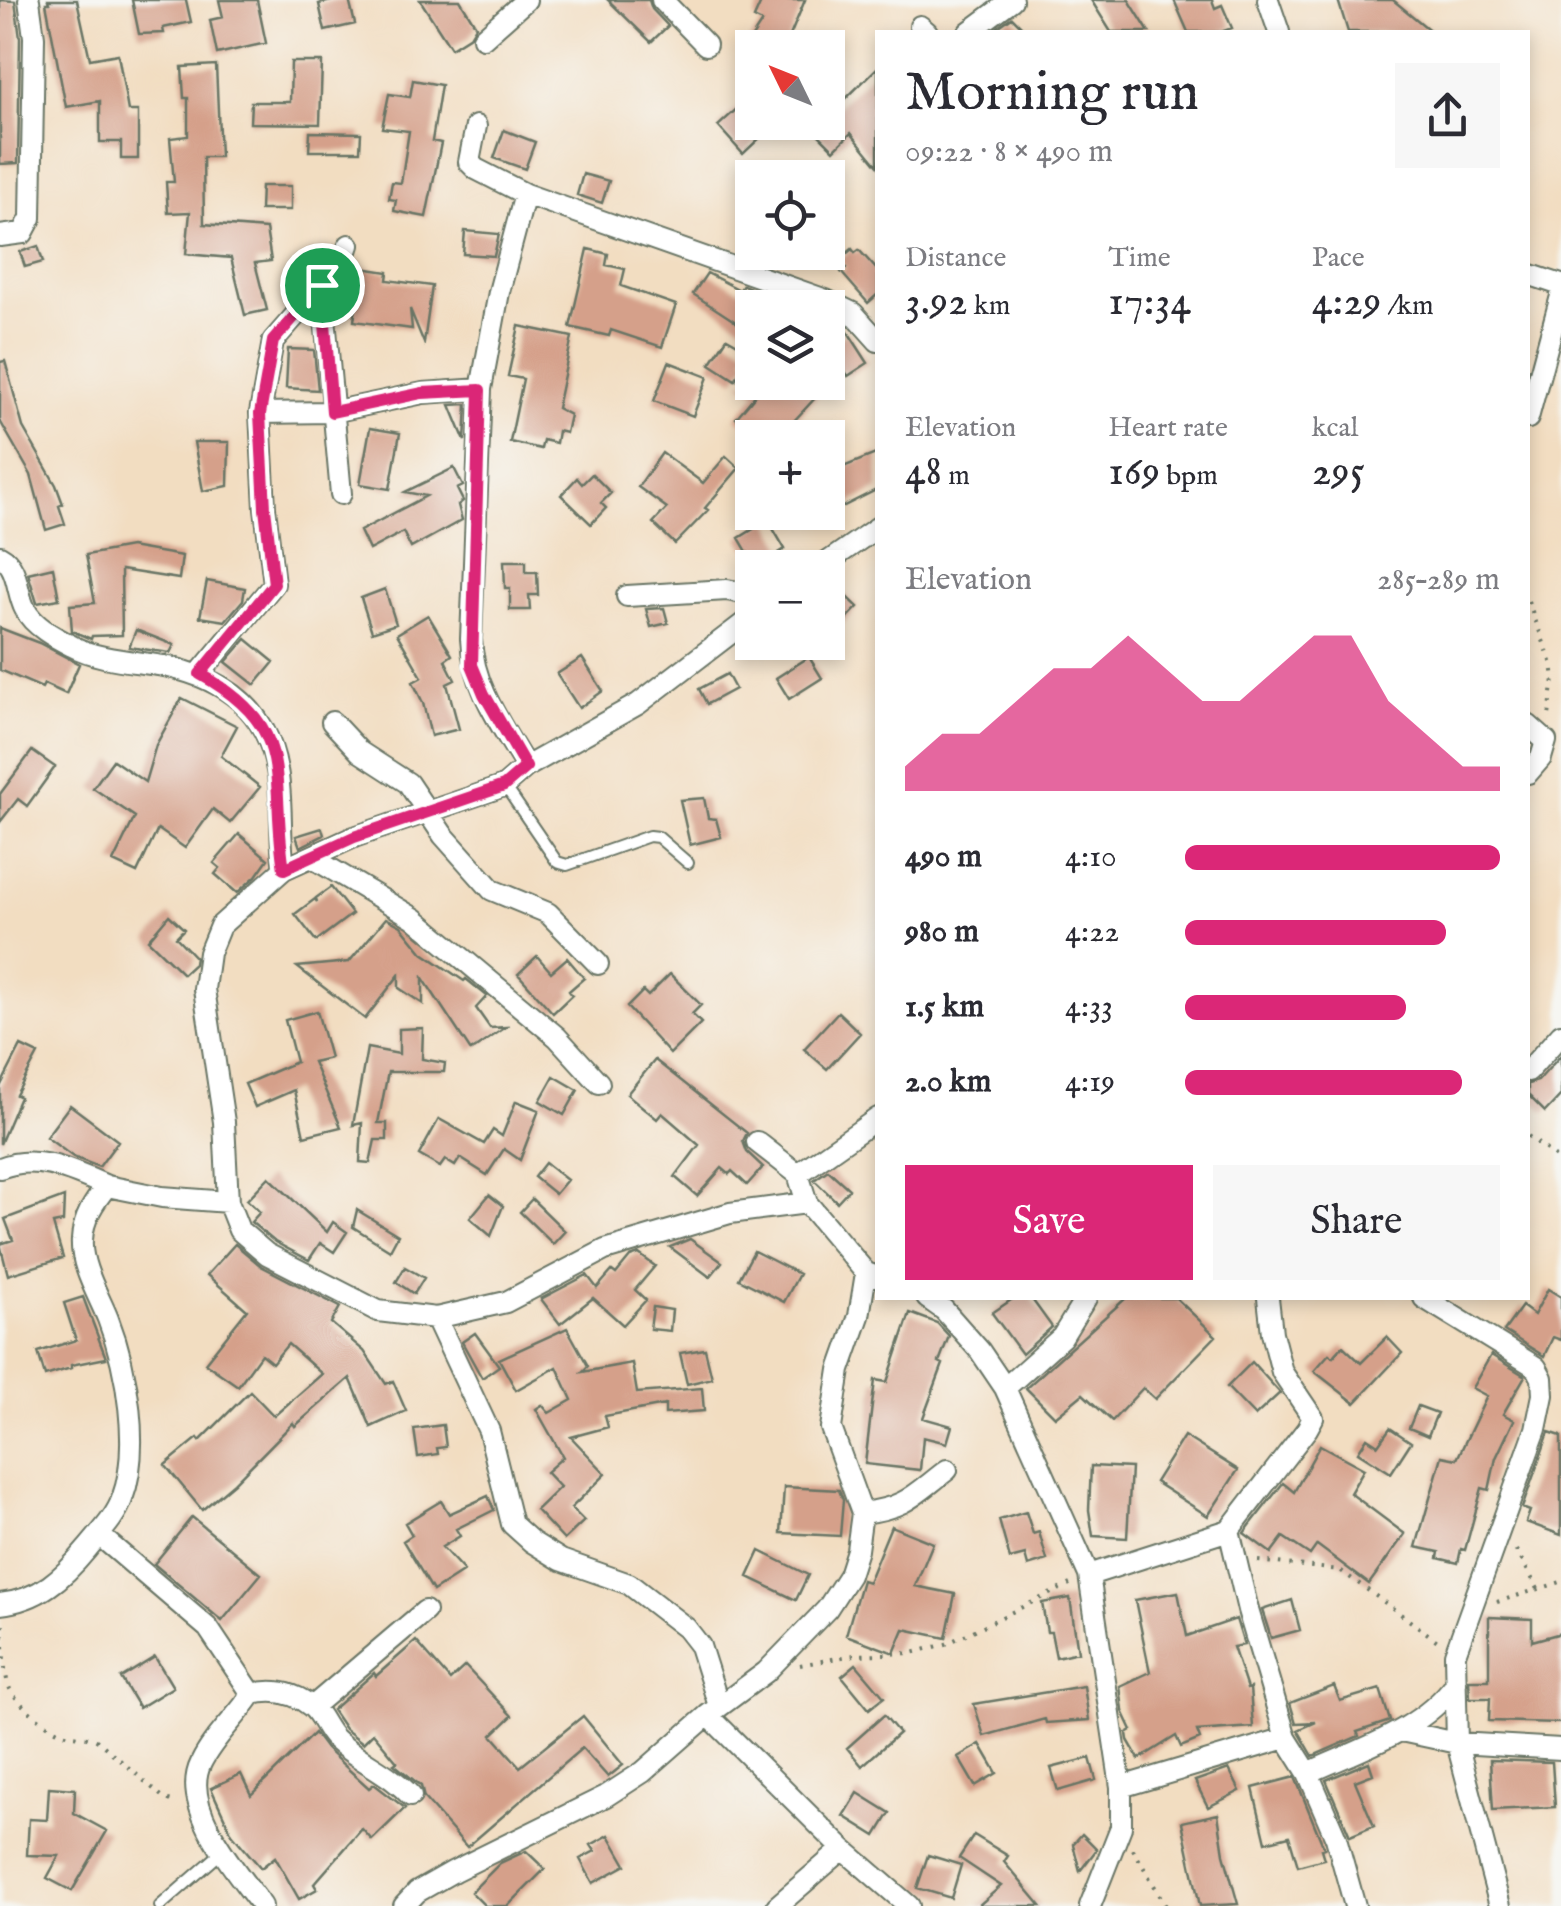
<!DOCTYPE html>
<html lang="en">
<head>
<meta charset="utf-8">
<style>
	:root { --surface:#fff; --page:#f7f7f7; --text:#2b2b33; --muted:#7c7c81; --accent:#db2777 }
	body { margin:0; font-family:"IM FELL English",serif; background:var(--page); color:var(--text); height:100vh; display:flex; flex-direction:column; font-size:38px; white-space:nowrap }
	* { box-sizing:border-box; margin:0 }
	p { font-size:32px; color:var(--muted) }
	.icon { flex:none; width:55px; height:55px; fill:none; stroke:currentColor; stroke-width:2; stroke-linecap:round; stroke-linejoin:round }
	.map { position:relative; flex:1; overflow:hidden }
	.sheet { position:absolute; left:875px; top:30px; width:655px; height:1270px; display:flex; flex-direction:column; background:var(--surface); border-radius:0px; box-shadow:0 5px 15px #0003 }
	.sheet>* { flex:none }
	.needle { width:65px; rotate:313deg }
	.buttons { position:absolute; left:735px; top:30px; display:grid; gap:20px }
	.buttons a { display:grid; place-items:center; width:110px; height:110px; border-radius:0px; background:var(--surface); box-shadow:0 5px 15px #0003; font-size:50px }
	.pin { position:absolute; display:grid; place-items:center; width:85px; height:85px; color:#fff; margin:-42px; border:5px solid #fff; border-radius:50%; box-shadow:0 2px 10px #0007 }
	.round { display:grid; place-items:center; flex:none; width:105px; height:105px; border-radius:0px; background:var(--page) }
	.head { display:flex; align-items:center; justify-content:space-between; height:170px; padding:0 30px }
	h1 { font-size:55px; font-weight:600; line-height:75px }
	.figures { display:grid; grid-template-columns:repeat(3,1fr); gap:15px; height:170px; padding:10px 30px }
	.figures div { display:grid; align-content:center }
	.figures b { font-size:42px; font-weight:600 }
	.figures small { font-size:28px; font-weight:400 }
	.figures p { font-size:28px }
	.chart { height:280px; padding:20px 30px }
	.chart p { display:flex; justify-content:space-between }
	.chart svg { width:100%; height:180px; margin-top:10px; fill:var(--accent); opacity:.7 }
	.primary-button { display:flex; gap:20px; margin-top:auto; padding:20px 30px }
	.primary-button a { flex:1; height:115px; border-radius:0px; background:var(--accent); color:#fff; font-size:40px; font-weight:600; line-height:115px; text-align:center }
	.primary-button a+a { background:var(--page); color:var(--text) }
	ul { padding:0 30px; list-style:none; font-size:32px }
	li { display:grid; grid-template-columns:160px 120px 1fr; align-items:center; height:75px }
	li i { height:25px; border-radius:12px; background:var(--accent) }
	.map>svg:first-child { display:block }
	.building { fill:#d5a08a }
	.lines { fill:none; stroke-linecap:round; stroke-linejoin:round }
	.lane-casing { stroke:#697565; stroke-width:14 }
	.street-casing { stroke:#697565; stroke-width:24 }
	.path { stroke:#697565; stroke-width:4; stroke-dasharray:2.5 8; stroke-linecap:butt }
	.lane { stroke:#fff; stroke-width:10 }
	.street { stroke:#fff; stroke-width:20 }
	.route-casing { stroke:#fff; stroke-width:20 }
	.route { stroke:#db2777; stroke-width:12 }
</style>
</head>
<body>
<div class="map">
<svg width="1561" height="1906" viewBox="0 0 1561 1906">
	<rect width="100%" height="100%" fill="#f6f6f2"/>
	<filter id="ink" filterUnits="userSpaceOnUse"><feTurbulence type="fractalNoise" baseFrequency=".01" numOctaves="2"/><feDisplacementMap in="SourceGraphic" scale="20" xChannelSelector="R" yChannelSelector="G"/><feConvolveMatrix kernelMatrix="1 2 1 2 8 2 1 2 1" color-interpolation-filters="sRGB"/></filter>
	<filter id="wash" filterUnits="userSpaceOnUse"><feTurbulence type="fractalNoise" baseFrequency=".0048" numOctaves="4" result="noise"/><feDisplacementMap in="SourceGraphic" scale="40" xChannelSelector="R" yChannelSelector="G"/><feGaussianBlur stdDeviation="2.25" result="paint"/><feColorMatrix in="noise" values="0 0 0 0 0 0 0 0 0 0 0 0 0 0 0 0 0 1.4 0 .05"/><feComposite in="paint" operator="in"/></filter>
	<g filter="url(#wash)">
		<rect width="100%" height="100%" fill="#f2ddc1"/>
		<g id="blocks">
			<path class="building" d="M0,0L15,1L20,38L18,163L0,164Z
				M48,0H77L90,59L118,54L128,111H138V159H121V142H100V101L66,107L46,3H49Z
				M132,0H186L191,22L163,28L164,33L139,34Z
				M219,0H257L266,43L217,54L210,20L223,17Z
				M335,0H349L355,24L325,31L319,4Z
				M420,0H460L476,26L470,36L451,48Z
				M608,0H649L652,9L668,26L651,42Z
				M762,0H805L785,48H745L762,22L754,18Z
				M1091,0H1129L1149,32H1111Z
				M1174,0H1212L1215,8L1222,5L1232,28L1221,32H1188Z
				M1338,0H1393L1432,32H1348Z
				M1012,17L1027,32H991Z
				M291,62H322L320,124L250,123L251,102H290Z
				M216,65L220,157H203L204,224L266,229L271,261L255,263L267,310L245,315L231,258L186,254L190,212L168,213L166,182H174L170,138L188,136V98H184L182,67Z
				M878,67V166L851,133L834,150L817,133V126L828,122V116Z
				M413,80L441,85L432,141L441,143L426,217L394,211L396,200L389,199L392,182L401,183L409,131L382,128L389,94L410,97Z
				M752,95V122L765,133L743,154L718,126Z
				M504,130L535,142L525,169L494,158Z
				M310,132L361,133L360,151H309Z
				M583,174L609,181L602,203L577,195Z
				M261,186H291V210H260Z
				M465,231L499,234L494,256L463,254Z
				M38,246L43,262L25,267L20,252Z
				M588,249L608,254L606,265L625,269L621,286L676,305L662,347L611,330L609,336L570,327Z
				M852,249L855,253L859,250L878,271V294L868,303L841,272L846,268L839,260Z
				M362,268L388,272L387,280L432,286L424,343L410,309L412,329L354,321Z
				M707,273L740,290L743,285L802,308H751L742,326L693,294Z
				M519,326L572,337L557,408L570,415L566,433L558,431L556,443L543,440L541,449L510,442L523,379L508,376Z
				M848,332L868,363L848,376L843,368L778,438H759L736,418L757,393L740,382H828V344Z
				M727,338L748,350L743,357L748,360L735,380L710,364Z
				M288,349L314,350L318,390L286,388Z
				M5,361L23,427L56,485L63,504L59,506L65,524L46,530L31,475L0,421V362Z
				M669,362L708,377L693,416L654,401Z
				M467,404L465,441L450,405Z
				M370,428L400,433L390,489L360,484Z
				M194,442H229L228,486L203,491Z
				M662,453L703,483L726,456L739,468L705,508L708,510L675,544L653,523L667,508L638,487Z
				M878,453V489L834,511L832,507L828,509V473Z
				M454,468L463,486L457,489L463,501L458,505L462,520L411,548L403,532L369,550L360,531L426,496L405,492Z
				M592,474L611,493L601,503L606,508L591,524L561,495L577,478L582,484Z
				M768,520L785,549L756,567L739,538Z
				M130,547L182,556L179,579L121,570L122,635L92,636L91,639L72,631L70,605L95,603L86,555Z
				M504,561H526V572H537L538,595H529L530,610H510V588H505Z
				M53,567L59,599L37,603L28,573Z
				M828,578L858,607L828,638Z
				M207,581L245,588L243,600L225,621L200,617Z
				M385,589L396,624L372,632L361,598Z
				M664,608L668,623L651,627L646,609Z
				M428,615L452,655L445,660L455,680L447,684L459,729L431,736L423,703L413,682L422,677L397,634Z
				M0,628L39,643L79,664L66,694L44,684L42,688L0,670Z
				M136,630L174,645L170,653L129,647Z
				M246,639L274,662L255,685L226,662Z
				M809,657L822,678L789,699L776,678Z
				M582,658L603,691L579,708L557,674Z
				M727,674L735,689L707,704L699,689Z
				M182,698L237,726L221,756L260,787L230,823L213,809L185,848L158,829L137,873L113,862L135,817L93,788L113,760L145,782L156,745Z
				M32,751L55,767L27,806L18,799L0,822V794Z
				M704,798L708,818L716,819L721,837L690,845L680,800Z
				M322,828L324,835L300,847L296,836Z
				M239,834L268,859L256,876L237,893L215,874L220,868L214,863Z
				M331,887L352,914L316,941L295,914L315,899L317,902L316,898Z
				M169,915L184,929L176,937L195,957L194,964L183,974L148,940Z
				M386,918L401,926L423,953L464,981L466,979L487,996L476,1008L490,1028L506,1027L471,1051L423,978V1004L399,988V975L365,1019L297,967L349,962Z
				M537,956L551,972L567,958L584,978L569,991L572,995L553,1013L518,974Z
				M670,974L701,1005L692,1014L701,1023L670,1054L627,1007L643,991L648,996Z
				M317,1011L330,1058L313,1062L341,1127L304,1136L294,1090L255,1107L245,1084L296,1062L285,1020Z
				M838,1012L860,1033L827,1069L804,1049Z
				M423,1028L422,1059L445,1063L444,1072H388L378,1123H387V1140H375L370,1163L360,1162L362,1123L353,1125L367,1048L399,1054V1029Z
				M21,1046L38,1054L16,1095L20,1097L0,1144V1087Z
				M1561,1055V1095L1545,1112L1528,1095V1084L1538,1081Z
				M655,1060L747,1133L743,1141L747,1152L763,1167L747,1185L732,1171L729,1174L722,1168L697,1196L675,1177L699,1145L662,1113L657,1119L627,1094Z
				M554,1076L578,1090L564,1115L540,1101Z
				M516,1101L539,1110L520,1160L504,1149L487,1175L460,1158L455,1166L445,1160L440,1167L419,1155L439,1119L484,1144L493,1130L502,1136Z
				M70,1105L118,1141L99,1167L73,1157L46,1137Z
				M545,1163L567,1180L555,1194L534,1177Z
				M828,1170L849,1189L837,1202L814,1180Z
				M269,1177L327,1232L333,1222L347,1232L334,1252L320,1243L309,1260L275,1242L251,1222L260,1212L247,1200Z
				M489,1195L503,1206L491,1236L470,1218Z
				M64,1197L63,1222L53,1224L63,1258L8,1275L0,1244L13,1240L5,1219Z
				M532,1199L565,1231L553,1244L520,1212Z
				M357,1210L398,1235L390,1250L353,1227Z
				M690,1239L722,1262L710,1277L670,1247Z
				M235,1244L261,1266L340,1307L331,1323L364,1351L386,1384L393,1381L406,1411L371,1427L350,1378L295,1426L293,1423L234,1483L202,1510L165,1465L198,1438L200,1441L250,1391L274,1416L322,1374L288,1344L272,1363L261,1354L238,1386L205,1363L247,1310L207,1275Z
				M754,1251L799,1274L784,1302L739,1279Z
				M639,1254L655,1266L635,1290L646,1300L623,1325L593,1298L560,1324L541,1299L587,1275L597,1288L612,1271L616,1274L630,1257Z
				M405,1267L424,1278L414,1294L396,1282Z
				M1548,1289L1561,1297V1340L1553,1337L1544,1356L1504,1331L1522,1306L1534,1315Z
				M83,1297L106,1358L71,1365V1368L45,1376L38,1352L76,1340L64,1303Z
				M1014,1298H1031L1052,1327L1022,1354L992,1313Z
				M1126,1298H1176L1216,1336L1155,1399L1143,1388L1112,1421L1083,1394L1055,1417L1026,1388Z
				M653,1307L672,1310L670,1331L650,1329Z
				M910,1313L937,1323L949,1336L939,1362L943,1364L923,1418L952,1426L947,1443L923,1437L920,1470L865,1464L875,1380L887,1382Z
				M567,1328L588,1366L582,1372L632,1363L637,1393L702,1388L704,1411L665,1414V1405L605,1416L608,1427L571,1437L606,1474L571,1508L584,1521L564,1540L536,1510L560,1487L546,1472L563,1457L536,1409L542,1405L549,1413L572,1400L557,1367L516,1390L499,1359Z
				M475,1333L499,1366L482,1378L462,1342Z
				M1387,1337L1402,1353L1355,1403L1314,1371L1329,1354L1333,1357L1343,1346L1361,1363Z
				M705,1349L712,1378L687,1384L680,1353Z
				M1491,1355L1525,1376L1503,1414L1514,1420L1496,1458L1489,1490L1482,1488L1465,1550L1461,1549L1458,1563L1438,1558L1439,1552L1416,1547L1442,1456L1457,1459L1487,1396L1472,1388Z
				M1252,1362L1280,1393L1255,1416L1227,1387Z
				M1418,1406L1437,1413L1428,1436L1409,1428Z
				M443,1425L446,1447L437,1448L438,1454L418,1457L414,1429Z
				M1390,1428L1411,1442L1391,1473L1358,1452L1367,1438L1378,1445Z
				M1549,1432L1561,1436V1535L1526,1522L1530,1511L1522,1508Z
				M1184,1436L1238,1470L1208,1516L1155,1482Z
				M1320,1445L1364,1469L1350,1493L1405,1534L1369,1584L1317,1545L1310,1555L1283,1537L1271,1553L1244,1533L1283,1483L1294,1492Z
				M1091,1466L1131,1468L1127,1538L1093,1536L1089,1510Z
				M784,1487L839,1490L843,1500L840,1536L781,1533Z
				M488,1496L494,1510L456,1529L460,1536L442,1547L464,1571L433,1591L403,1541L412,1535L405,1523L441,1501L449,1514Z
				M1026,1512L1033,1534L1039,1532L1047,1560L1028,1566L1025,1555L1010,1559L999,1520Z
				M192,1517L261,1574L222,1621L154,1564Z
				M891,1526L933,1543L915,1586L955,1594L946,1638L904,1629L894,1653L846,1635L862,1580L868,1582Z
				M760,1551L808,1575L796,1600L748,1577Z
				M1178,1592L1187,1636L1236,1619L1244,1645L1233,1647L1247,1689L1250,1688L1253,1727L1197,1731L1200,1739L1181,1747L1176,1736L1139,1759L1128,1740L1127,1733L1132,1730L1123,1711L1120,1686L1150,1672L1135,1600Z
				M1070,1598L1078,1652L1056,1657L1051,1632H1047L1042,1603Z
				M1292,1600L1300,1630L1271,1638L1262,1610Z
				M1489,1617L1532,1619V1641L1561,1633V1723L1489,1721L1490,1698H1470L1469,1680H1489Z
				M416,1641L450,1680L465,1666L512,1716L492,1735L520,1767L583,1716L623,1765L608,1777L582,1748L467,1847L424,1798L421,1786L394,1764L397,1762L373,1733L363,1743L345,1729L332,1710L374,1673L376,1676Z
				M155,1657L173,1687L139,1708L121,1678Z
				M856,1664L884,1697L869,1709L842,1676Z
				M1084,1686L1089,1720L1046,1723L1045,1719L984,1736L974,1704Z
				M1334,1686L1340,1701L1380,1689L1390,1721L1357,1732L1359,1736L1313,1756L1298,1730L1316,1722L1296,1723L1290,1703Z
				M884,1715L899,1733L862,1766L847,1748Z
				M314,1733L326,1749L369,1788L374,1784L405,1808L372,1840L362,1829L314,1884L317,1889L299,1899L275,1857L261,1868L232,1834L211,1788L241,1774L251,1795Z
				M980,1744L997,1773L975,1786L958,1757Z
				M1090,1758L1096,1780L1058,1791L1051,1768Z
				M1490,1760L1552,1762L1555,1807L1493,1810Z
				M1369,1762L1373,1774L1355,1781L1374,1826L1350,1836L1326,1780Z
				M1229,1769L1240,1791L1208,1807L1195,1781Z
				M1295,1777L1324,1848L1321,1849L1324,1859L1298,1866L1289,1836L1266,1842L1253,1788Z
				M49,1787L75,1789L74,1813L107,1831L72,1891L47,1878L59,1856L27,1855L29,1819L47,1820Z
				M858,1793L890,1813L876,1836L844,1816Z
				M1218,1814L1224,1854L1238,1904L1200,1906L1182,1822Z
				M1082,1834L1097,1849L1080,1871L1073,1844Z
				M609,1835L626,1865L593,1883L580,1859L595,1851L591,1845Z
				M974,1835L1008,1856L1004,1862L1041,1906H978L1001,1886L959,1858Z
				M526,1851L545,1869L508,1906H485L471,1892L500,1863Z
				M928,1855L961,1865L951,1898L917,1888Z"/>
		</g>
	</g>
	<g filter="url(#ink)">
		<use href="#blocks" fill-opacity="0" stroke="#697565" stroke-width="2.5"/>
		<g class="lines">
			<defs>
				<path id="lane" d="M505,786L557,862L567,865L649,836L658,837L688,863
					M160,1906L222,1852"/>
				<path id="street" d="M662,0L706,45
					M1268,0L1279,32
					M920,26L927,32
					M969,32L1012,0
					M483,38L526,0
					M476,126L469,162L476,169L525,194L826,300L853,313L878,341
					M525,194L499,292L481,389L471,639C473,687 502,726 526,767
					M0,236L23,233L31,218L34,37L29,0
					M1528,274L1561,285
					M322,285L341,494
					M260,413L332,412L423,393L481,389
					M1528,418L1561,296
					M0,556C19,566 16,592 25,609C33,626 56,638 72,646C100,661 139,661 169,667C226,680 267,710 277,770C283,801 279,836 284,869
					M819,568L878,527
					M627,596L727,590L752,595
					M752,617L638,704L526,767L504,786L354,837L284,869L220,926L209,953L204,989L224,1122L228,1202L239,1230L267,1254L378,1311L436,1318L506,1302L605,1250L730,1213L807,1203
					M199,674L274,584L265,508L260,413L273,341L322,285L321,260L345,256L349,245
					M332,722L360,752L408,783L443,835L492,890L548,913L598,964
					M1528,725L1546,741L1541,758L1528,773
					M311,857L414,918L557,1037L599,1083
					M1528,1071L1561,1034
					M757,1142L798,1174L807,1203L866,1273L875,1276
					M0,1168C37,1153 72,1171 107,1186
					M798,1174L878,1118
					M927,1298L944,1310L980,1351L1005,1388L1089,1575L1121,1787V1827L1090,1906
					M1424,1298L1536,1367L1542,1378L1543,1395L1536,1429L1455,1654L1457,1743L1500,1906
					M436,1318L489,1431L512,1524L532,1542L561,1560L629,1584L686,1628L700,1646L719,1706
					M1005,1388L1062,1337L1086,1298
					M862,1513C906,1508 914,1495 947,1470
					M1229,1530L1248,1610L1286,1738L1308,1773L1336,1838L1355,1906
					M99,1535L208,1628L252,1694C237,1717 213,1738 201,1763C179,1807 237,1872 262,1906
					M1089,1575L1229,1530L1307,1429L1313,1418L1282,1372L1272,1333L1268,1298
					M0,1604C39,1600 63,1578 87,1549C99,1534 116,1517 122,1499C141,1449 127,1368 108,1319C99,1296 80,1265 82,1240C83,1218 94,1202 107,1186L162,1197L228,1202
					M252,1694C273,1689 294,1692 312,1707C321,1715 326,1730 335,1739C358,1761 389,1772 411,1796
					M312,1707L425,1611
					M708,1715L843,1849L909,1906
					M1401,1731L1457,1743L1561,1749
					M1308,1773C1360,1749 1421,1731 1456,1683
					M1121,1787L1286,1738
					M404,1906L417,1892L454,1871L606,1796L643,1772L708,1715L766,1672L827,1609L849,1575L857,1550L862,1513L831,1428L840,1370L859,1316L866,1273
					M777,1906L843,1849"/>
			</defs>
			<use href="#lane" class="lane-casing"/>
			<use href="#street" class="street-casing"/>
			<path class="path" d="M1528,601L1552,664L1554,678L1549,716
				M1528,1136L1561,1161
				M1516,1550L1538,1589
				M1258,1561L1340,1570L1439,1642
				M1497,1602L1561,1582
				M3,1625C2,1640 4,1677 10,1689C19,1705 44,1725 60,1732C72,1737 85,1734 98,1741L165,1799L176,1802
				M800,1665L854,1655L912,1653L946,1644L1070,1584
				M1133,1849L1166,1906"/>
			<use href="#lane" class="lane"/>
			<use href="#street" class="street"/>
		</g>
	</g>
	<g class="lines" filter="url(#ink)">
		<defs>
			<path id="route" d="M322,285L332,412L422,393L480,390L472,665L484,694L526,767L504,786L354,837L284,869C269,775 299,729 200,674L274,584L265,508L260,414L273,341Z"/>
		</defs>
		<use href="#route" class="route-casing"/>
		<use href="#route" class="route"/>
	</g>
</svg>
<div class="buttons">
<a><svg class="needle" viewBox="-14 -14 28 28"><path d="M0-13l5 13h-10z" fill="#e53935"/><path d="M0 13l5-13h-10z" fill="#7c7c81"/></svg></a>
<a><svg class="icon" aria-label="locate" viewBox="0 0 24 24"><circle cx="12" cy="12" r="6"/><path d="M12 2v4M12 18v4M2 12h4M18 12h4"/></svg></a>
<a><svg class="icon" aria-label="layers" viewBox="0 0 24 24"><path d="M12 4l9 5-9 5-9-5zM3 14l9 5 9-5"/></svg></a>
<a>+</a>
<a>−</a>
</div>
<div class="pin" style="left:322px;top:285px;background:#1e9e55"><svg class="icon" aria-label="arrive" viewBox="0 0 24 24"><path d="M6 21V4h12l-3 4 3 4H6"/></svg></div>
<section class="sheet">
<div class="head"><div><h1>Morning run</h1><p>09:22 · 8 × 490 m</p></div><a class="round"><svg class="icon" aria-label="share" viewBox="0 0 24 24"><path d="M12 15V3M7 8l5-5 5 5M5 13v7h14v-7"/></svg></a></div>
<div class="figures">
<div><p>Distance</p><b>3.92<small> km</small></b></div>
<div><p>Time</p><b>17:34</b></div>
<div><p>Pace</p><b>4:29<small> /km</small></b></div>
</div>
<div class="figures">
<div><p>Elevation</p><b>48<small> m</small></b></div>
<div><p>Heart rate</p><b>169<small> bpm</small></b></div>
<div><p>kcal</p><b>295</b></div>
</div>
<div class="chart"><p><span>Elevation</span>285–289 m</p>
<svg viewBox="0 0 160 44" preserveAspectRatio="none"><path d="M0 44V38L10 30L20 30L30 22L40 14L50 14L60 6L70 14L80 22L90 22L100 14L110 6L120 6L130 22L140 30L150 38L160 38V44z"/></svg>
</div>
<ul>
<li><b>490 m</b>4:10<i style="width:100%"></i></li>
<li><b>980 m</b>4:22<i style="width:83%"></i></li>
<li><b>1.5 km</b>4:33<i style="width:70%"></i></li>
<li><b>2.0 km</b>4:19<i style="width:88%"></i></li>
</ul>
<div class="primary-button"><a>Save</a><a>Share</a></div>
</section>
</div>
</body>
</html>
